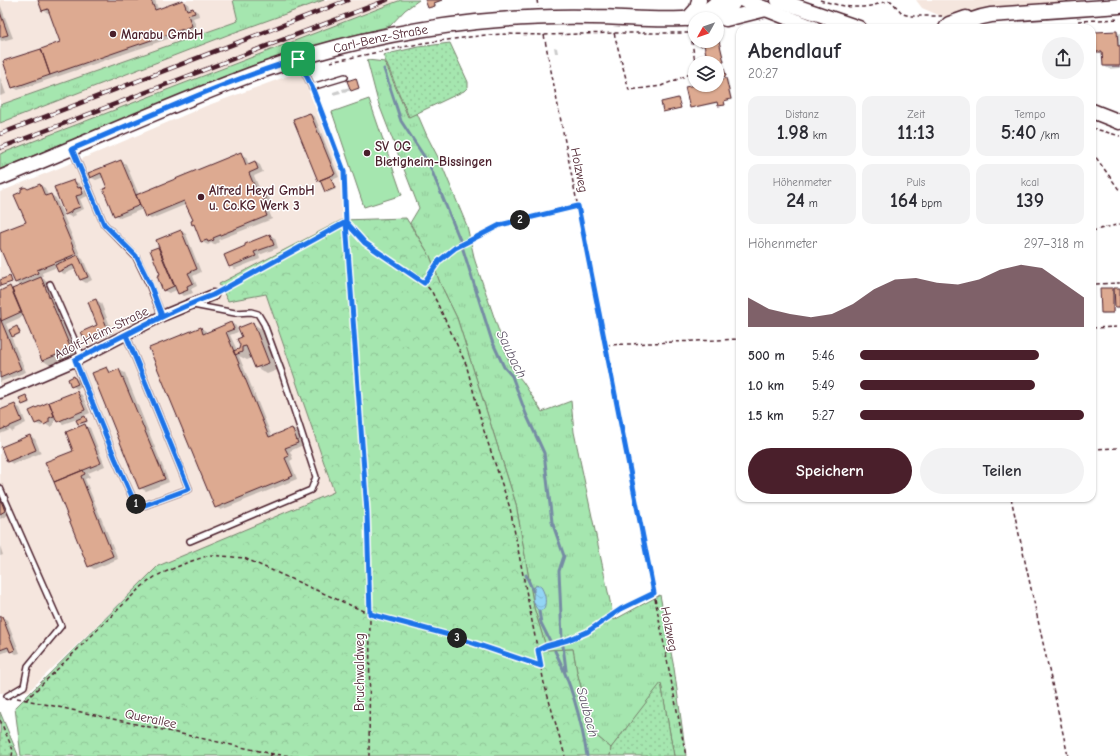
<!DOCTYPE html>
<html lang="de">
<head>
<meta charset="utf-8">
<style>
	:root { --surface:#fff; --page:#f2f2f3; --text:#2b2b33; --muted:#7c7c81; --accent:#4a1f2b }
	body { margin:0; font-family:"Comic Neue",sans-serif; background:var(--page); color:var(--text); height:100vh; display:flex; flex-direction:column; font-size:15px; white-space:nowrap }
	* { box-sizing:border-box; margin:0 }
	p { font-size:13px; color:var(--muted) }
	.icon { flex:none; width:22px; height:22px; fill:none; stroke:currentColor; stroke-width:2; stroke-linecap:round; stroke-linejoin:round }
	.map { position:relative; flex:1; overflow:hidden }
	.details { position:absolute; left:736px; top:24px; width:360px; height:478px; display:flex; flex-direction:column; background:var(--surface); border-radius:12px; box-shadow:0 1px 3px #0004 }
	.details>* { flex:none }
	.needle { width:26px; rotate:230deg }
	.buttons { position:absolute; left:688px; top:12px; display:grid; gap:8px }
	.buttons a { display:grid; place-items:center; width:36px; height:36px; border-radius:50%; background:var(--surface); box-shadow:0 1px 3px #0004; font-size:20px }
	.pin { position:absolute; display:grid; place-items:center; width:34px; height:34px; color:#fff; margin:-17px; border-radius:8px; box-shadow:0 2px 6px #0006 }
	.km { position:absolute; width:20px; height:20px; margin:-10px; border-radius:50%; background:#222; color:#fff; font-size:11px; line-height:20px; text-align:center }
	.round { display:grid; place-items:center; flex:none; width:42px; height:42px; border-radius:21px; background:var(--page) }
	.headline { display:flex; align-items:center; justify-content:space-between; height:68px; padding:0 12px }
	h1 { font-size:22px; font-weight:700; line-height:30px }
	.metrics { display:grid; grid-template-columns:repeat(3,1fr); gap:6px; height:68px; padding:4px 12px }
	.metrics div { display:grid; align-content:center; border-radius:10px; background:var(--page); text-align:center }
	.metrics b { font-size:20px; font-weight:700 }
	.metrics small { font-size:11px; font-weight:400 }
	.metrics p { font-size:11px }
	.chart { height:112px; padding:8px 12px }
	.chart p { display:flex; justify-content:space-between }
	.chart svg { width:100%; height:72px; margin-top:4px; fill:var(--accent); opacity:.7 }
	.button { display:flex; gap:8px; margin-top:auto; padding:8px 12px }
	.button a { flex:1; height:46px; border-radius:24px; background:var(--accent); color:#fff; font-size:16px; font-weight:700; line-height:46px; text-align:center }
	.button a+a { background:var(--page); color:var(--text) }
	ul { padding:0 12px; list-style:none; font-size:13px }
	li { display:grid; grid-template-columns:64px 48px 1fr; align-items:center; height:30px }
	li i { height:10px; border-radius:5px; background:var(--accent) }
	.map>svg:first-child { display:block }
	.built { fill:#f5e6de }
	.grass { fill:url(#grass-tufts); stroke:#78826d }
	.forest { fill:url(#forest-crowns); stroke:#78826d }
	.park { fill:url(#park-dots); stroke:#78826d }
	.pitch { fill:#a5e6af; stroke:#78826d }
	.water { fill:url(#water-waves); stroke:#768ca4 }
	.shadow { fill:#0003 }
	.lines { fill:none; stroke-linecap:round; stroke-linejoin:round }
	.stream { stroke:#768ca4; stroke-width:3 }
	.building { fill:#ddaa91; stroke:#4a1f2b }
	.lane-casing { stroke:#4a1f2b; stroke-width:8 }
	.street-casing { stroke:#4a1f2b; stroke-width:13 }
	.secondary-casing { stroke:#4a1f2b; stroke-width:17 }
	.path { stroke:#4a1f2b; stroke-width:1.5; stroke-dasharray:4 3; stroke-linecap:butt }
	.lane { stroke:#fff; stroke-width:5 }
	.street { stroke:#fff; stroke-width:10 }
	.secondary { stroke:#fff; stroke-width:14 }
	.rail-casing { stroke:#4a1f2b; stroke-width:4.5 }
	.rail { stroke:#fff; stroke-width:3; stroke-dasharray:9; stroke-linecap:butt }
	.route-casing { stroke:#fff; stroke-width:8 }
	.route { stroke:#1a73e8; stroke-width:5 }
	.poi-dot { fill:#4a1f2b; stroke:#fff; stroke-width:1.5 }
	.labels { text-anchor:middle; stroke-width:3; stroke-linejoin:round; paint-order:stroke }
	.poi-label { font-size:13px; font-weight:bold; fill:#4a1f2b; stroke:#fff; text-anchor:start }
	.street-label { font-size:13px; fill:#4a1f2b; stroke:#fff }
	.water-label { font-size:14px; font-style:italic; fill:#605668; stroke:#fff }
</style>
</head>
<body>
<div class="map">
<svg width="1120" height="756" viewBox="0 0 1120 756">
	<defs>
		<pattern id="grass-tufts" width="24" height="20" patternUnits="userSpaceOnUse"><rect width="24" height="20" fill="#a5e6af"/><path d="M3 7l-1-3M5 7V3M7 7l1-3M15 17l-1-3M17 17v-4M19 17l1-3" fill="none" stroke="#90c597"/></pattern>
		<pattern id="forest-crowns" width="20" height="18" patternUnits="userSpaceOnUse"><rect width="20" height="18" fill="#a5e6af"/><path d="M2 6a3 3 0 1 1 6 0M12 15a3 3 0 1 1 6 0" fill="none" stroke="#90c597"/></pattern>
		<pattern id="park-dots" width="8" height="8" patternUnits="userSpaceOnUse"><rect width="8" height="8" fill="#a5e6af"/><path d="M2 2h.1M6 6h.1" fill="none" stroke="#90c597" stroke-width="1.8" stroke-linecap="round"/></pattern>
		<pattern id="water-waves" width="16" height="10" patternUnits="userSpaceOnUse"><rect width="16" height="10" fill="#93d5f5"/><path d="M0 5q4-4 8 0t8 0" fill="none" stroke="#80b6d2"/></pattern>
	</defs>
	<rect width="100%" height="100%" fill="#fff"/>
	<filter id="ink" filterUnits="userSpaceOnUse"><feTurbulence type="fractalNoise" baseFrequency=".025" numOctaves="2"/><feDisplacementMap in="SourceGraphic" scale="8" xChannelSelector="R" yChannelSelector="G"/><feConvolveMatrix kernelMatrix="1 2 1 2 8 2 1 2 1" color-interpolation-filters="sRGB"/></filter>
	<g filter="url(#ink)">
		<path class="built" d="M0,0H233L239,21L0,105Z
			M324,0H401L0,154V123L230,34Z
			M916,0H1120L1032,18L977,24L948,19L922,8Z
			M301,71L341,172L342,220L219,284L228,301L266,294L334,492L175,560L158,566L29,691L0,693V192L96,153L206,106Z"/>
		<path class="grass" d="M233,0H324L230,34L0,123V105L238,21Z
			M401,0H419L405,10L390,26L331,41L260,63L197,88L130,117L0,169V154Z
			M367,60L385,62L408,117L417,113L427,136L441,163L467,226L475,261L511,367L523,382L542,412L571,401L574,432L614,620L660,595L674,668L686,756H674L661,684L611,748L593,733L577,672L573,649L547,650L534,608L516,504L457,318L440,283L430,256L410,223L419,208L378,102Z"/>
		<path class="forest" d="M406,218L430,256L440,283L457,318L516,504L534,608L547,650L573,649L577,672L593,733L611,748L610,756H21L15,708L158,566L334,492L266,294L228,301L219,284L342,220Z"/>
		<path class="park" d="M450,43L468,82V87L464,91L409,117L383,55L418,47Z
			M661,683L674,756H610L611,748Z
			M0,712L18,755V756H0Z"/>
		<path class="pitch" d="M369,99L402,195L364,207L332,112Z"/>
		<path class="water" d="M540,585C545,593 547,600 544,609L539,611C532,605 532,595 535,586Z"/>
		<path class="shadow" d="M39,0H155L158,9L183,1L188,4L190,10L193,9L198,12L199,16L193,18L197,29L18,90L13,87L61,43L51,12L48,13L43,10Z
			M426,0H444L435,3L436,6L431,8Z
			M0,4L13,38L2,41L0,40Z
			M1117,32L1120,34V68L1109,69L1104,66L1103,54L1097,51L1096,33Z
			M700,41H709L710,45L720,43L725,62L717,64L709,63L705,45H701Z
			M554,47L557,48L558,53H555Z
			M0,77L6,94L0,96Z
			M355,79L360,89L343,92L342,89L350,87Z
			M726,79L728,80L732,100L725,101V105L720,106L718,103L691,108L698,85H717V81Z
			M339,90L341,93L333,95V92Z
			M678,99L681,108L664,111Z
			M309,114L315,117L339,177L332,180L336,189L327,193L319,180Z
			M241,154L246,157L249,165L255,162L260,165L263,172L254,176L262,194H264L269,197L271,202L266,204L272,219L218,240L219,242L214,245L211,243L208,245L202,242L195,225L193,224L194,221L187,204L151,219L146,216L143,209L120,218L115,215L108,188L104,177L96,180L90,177L121,161L126,164L139,195Z
			M74,181L80,184L81,189L86,191L88,196L80,199L84,209L75,213L76,215L71,217L65,214Z
			M40,185L45,188L48,196L51,195L56,198L81,257H79L83,259L92,280L86,283L81,280L76,269L64,274L59,271L57,267L42,273L43,276L40,277L52,284L81,355L53,367L42,360L24,316L6,324L9,331L16,328L20,334L14,337L10,334L26,372L0,382V292L10,287L13,289L21,286L16,283L0,245V233L27,222L28,190Z
			M181,231L186,234L201,272L193,276L197,286L191,289L193,293L184,296L179,293L177,290L169,293L163,290L162,275L152,250L160,247Z
			M270,235L275,238L278,248L259,255L260,259L235,269L230,266Z
			M1112,289L1115,290L1120,289V308L1114,306V313L1103,314L1102,313Z
			M96,300L101,303L113,333L91,342L85,339L98,326Z
			M231,323L236,326L238,332L230,335L237,350L239,349L244,338L252,323L263,330L280,369L267,374L256,367L252,358L247,360L239,356L272,437L292,429L297,432L303,445L290,451L293,459L290,461L297,479L221,510L216,507L201,328L206,331L207,333Z
			M107,368L113,373L119,370L125,373L169,482L146,491L140,488Z
			M74,377L79,380L82,387L77,389L72,386Z
			M77,392L82,395L90,413L83,416L86,418L88,422L81,424L77,419L63,424L57,420L54,421V425L50,427L45,424L41,426L35,423L31,411Z
			M26,396L30,403L24,405H23Z
			M15,405L20,408L26,423L14,429L15,430L12,432L10,430L0,434V411Z
			M85,425L90,428L105,466L88,473L90,477L85,479L118,559L94,569L89,566L75,451Z
			M30,436L35,439L41,453L13,464L8,461Z
			M0,490L10,514L0,519Z
			M0,546L3,555L0,556Z
			M0,614L1,616L7,620L20,653L16,654L11,650L0,654Z"/>
		<g class="lines">
			<path class="stream" d="M384,69L401,121L429,164L460,240L492,341L504,367L512,376L526,414L544,453L552,522L564,556L559,571L562,638
				M526,575L533,591
				M539,611L541,623L551,643
				M563,646L566,670
				M555,651C572,685 581,718 587,756"/>
		</g>
		<path class="building" d="M38,0H151L155,10L183,0L187,10L193,8L195,13L188,15L192,26L50,75L41,49L60,42L48,9L42,11Z
			M425,0H442L434,3L435,6L428,8Z
			M0,12L8,35L0,37Z
			M1117,31L1118,46H1120V66H1103L1102,52H1096L1095,32Z
			M699,41H709V44L719,41L724,62L708,63L704,45L701,46Z
			M41,49L50,75L12,88L3,61Z
			M724,68L726,76L717,78V69Z
			M356,78L359,88L351,91L347,81Z
			M726,78L731,99L724,101L725,105L718,106L717,102L690,108L685,87L695,85H717V80Z
			M678,98L681,108L663,112L661,102Z
			M310,113L335,174L318,181L293,119Z
			M241,152L246,165L255,161L258,169L249,173L258,195L264,192L266,199L261,201L267,216L213,238L214,240L208,242L207,240L201,242L194,224L192,225L191,221L193,220L184,201L145,217L136,195Z
			M121,160L140,205L114,216L103,189L107,188L101,173L90,178L88,173Z
			M330,176L335,188L325,192L320,180Z
			M74,180L78,188L81,187L83,194L76,196L80,207L71,210V212L65,215L54,187Z
			M40,184L45,196L51,194L76,254L37,270L38,273L15,283L0,248V232L26,222L14,195L21,192V189L25,187L28,189Z
			M181,230L197,269L188,273L193,283L187,286L188,290L178,294L156,240Z
			M270,234L274,245L254,252L256,256L229,267L224,255L245,246V244Z
			M158,247L174,286L163,291L157,276L160,274L150,250Z
			M78,255L88,277L80,280L73,265L58,272L55,265Z
			M10,276L12,282L0,286V280Z
			M41,277L71,349L42,361L12,289Z
			M10,286L21,312L1,321L0,291Z
			M1100,288H1113V313H1101Z
			M1114,288H1120V307H1115Z
			M96,299L108,330L85,340L81,332L97,325L88,302Z
			M0,318L21,369L0,378Z
			M231,322L234,329L226,332L269,437L292,428L298,443L285,448L289,456L285,458L293,476L215,508L149,348L201,327L203,334Z
			M253,322L269,363L255,368L246,346L242,347V352L235,355L233,351L239,349L240,345L237,339L242,337L238,328Z
			M17,326L20,333L12,337L9,330Z
			M107,367L110,373L119,369L165,479L139,489L92,373Z
			M74,376L78,384L71,387L68,379Z
			M77,391L85,410L57,422L49,402Z
			M26,395L29,402L22,405L19,398Z
			M49,402L54,416L49,418V422L44,425L40,422L35,424L29,411Z
			M15,404L22,421L10,426V427L6,429L5,428L0,430V410Z
			M85,416L87,421L78,424L76,420Z
			M85,424L101,463L54,482L45,462L73,451L66,432Z
			M30,435L36,450L7,462L1,447Z
			M83,470L85,474L81,476L113,556L88,567L54,482Z
			M0,498L5,511L0,514Z
			M0,616H2L15,650L10,652L8,647L0,650Z"/>
		<g class="lines">
			<defs>
				<path id="lane" d="M299,60L312,87L345,77
					M72,149L104,224L136,257L149,284L162,316
					M50,284L82,357
					M75,361L115,458L137,508L189,489L126,335
					M0,488L61,626L28,666L24,686L7,696
					M190,541L311,490L316,477L282,373L264,324L258,314L251,312L235,313L193,305"/>
				<path id="street" d="M0,393L75,361L162,316L213,295"/>
				<g id="secondary">
					<path d="M743,0L814,28"/>
					<path d="M778,0L859,28"/>
					<path d="M717,16L726,19L766,9"/>
					<path d="M698,18L720,0"/>
					<path d="M688,19L697,9L699,0"/>
					<path d="M946,28L949,24L966,18"/>
					<path d="M959,28C968,20 979,17 991,15L1120,6"/>
					<path d="M1092,111L1120,122"/>
					<path id="s1" d="M0,178C87,143 173,103 261,71C330,46 403,30 476,22C514,18 553,16 592,17C627,17 661,22 696,18C701,18 706,19 711,18C721,16 730,9 735,0"/>
				</g>
			</defs>
			<use href="#lane" class="lane-casing"/>
			<use href="#street" class="street-casing"/>
			<use href="#secondary" class="secondary-casing"/>
			<path class="path" d="M537,0L538,7
				M820,0C836,5 852,9 870,6C877,5 884,1 891,1L903,14L910,16H942
				M1078,21L1120,19
				M747,28L771,26L779,27
				M717,31L722,30
				M614,33L629,90L661,86L695,72
				M691,34L695,63
				M544,35L686,756
				M330,62L423,43L486,35L507,34L544,35L616,33H695
				M315,94L344,171L346,222L367,512L370,614L369,756
				M1092,128L1120,136
				M1092,152L1120,191
				M346,222L365,243L411,273L424,283L432,292L466,364L484,431L510,508L544,683L565,756
				M1092,231L1120,224
				M1092,280L1093,284L1120,283
				M424,283L439,261L455,248L500,225L578,206
				M221,290L346,222
				M1092,328L1120,327
				M606,345L740,339
				M1092,449L1120,448
				M1011,498L1068,756
				M538,650L546,646L569,640L587,632L621,609L654,593
				M17,698L273,754L292,756
				M26,700L140,588L156,576L186,563L210,555L244,558L370,614L449,635L541,666
				M0,720L13,750L12,756
				M269,756L273,754"/>
			<use href="#lane" class="lane"/>
			<use href="#street" class="street"/>
			<use href="#secondary" class="secondary"/>
			<defs>
				<path id="rail" d="M0,134L348,0
					M0,148L387,0"/>
			</defs>
			<use href="#rail" class="rail-casing"/>
			<use href="#rail" class="rail"/>
		</g>
	</g>
	<g class="lines" filter="url(#ink)">
		<defs>
			<path id="route" d="M298,59C221,82 147,118 72,149L104,224L136,256L150,284L162,316L75,360L115,458L137,508L189,489L126,335C155,320 183,306 213,295L346,222L365,243L424,283L439,261L455,248L467,242L500,225L578,206L654,593L621,609L587,632L568,640L546,646L538,650L541,666L449,635L370,614L367,512L346,222L344,171L312,87L298,59"/>
		</defs>
		<use href="#route" class="route-casing"/>
		<use href="#route" class="route"/>
	</g>
	<g class="poi-dot">
		<circle cx="113" cy="34" r="4"/>
		<circle cx="367" cy="153" r="4"/>
		<circle cx="201" cy="197" r="4"/>
	</g>
	<g class="labels">
		<g class="poi-label">
			<text x="121" y="39">Marabu GmbH</text>
			<text x="375" y="151">SV OG<tspan x="375" dy="15">Bietigheim-Bissingen</tspan></text>
			<text x="209" y="195">Alfred Heyd GmbH<tspan x="209" dy="15">u. Co.KG Werk 3</tspan></text>
		</g>
		<g class="street-label">
			<text dy="5" stroke="none"><textPath href="#s1" startOffset="406">Carl-Benz-Straße</textPath></text>
			<text transform="translate(580 170) rotate(79)" y="5">Holzweg</text>
			<text transform="translate(101 332) rotate(-26)" y="5">Adolf-Heim-Straße</text>
			<text transform="translate(670 629) rotate(79)" y="5">Holzweg</text>
			<text transform="translate(359 672) rotate(-90)" y="5">Bruchwaldweg</text>
			<text transform="translate(151 718) rotate(12)" y="5">Querallee</text>
		</g>
		<g class="water-label">
			<text transform="translate(512 354) rotate(64)" y="5">Saubach</text>
			<text transform="translate(588 712) rotate(75)" y="5">Saubach</text>
		</g>
	</g>
</svg>
<div class="buttons">
<a><svg class="needle" viewBox="-14 -14 28 28"><path d="M0-13l5 13h-10z" fill="#e53935"/><path d="M0 13l5-13h-10z" fill="#7c7c81"/></svg></a>
<a><svg class="icon" aria-label="layers" viewBox="0 0 24 24"><path d="M12 4l9 5-9 5-9-5zM3 14l9 5 9-5"/></svg></a>
</div>
<div class="pin" style="left:298px;top:59px;background:#1e9e55"><svg class="icon" aria-label="arrive" viewBox="0 0 24 24"><path d="M6 21V4h12l-3 4 3 4H6"/></svg></div>
<b class="km" style="left:136px;top:504px">1</b>
<b class="km" style="left:520px;top:220px">2</b>
<b class="km" style="left:457px;top:638px">3</b>
<section class="details">
<div class="headline"><div><h1>Abendlauf</h1><p>20:27</p></div><a class="round"><svg class="icon" aria-label="share" viewBox="0 0 24 24"><path d="M12 15V3M7 8l5-5 5 5M5 13v7h14v-7"/></svg></a></div>
<div class="metrics">
<div><p>Distanz</p><b>1.98<small> km</small></b></div>
<div><p>Zeit</p><b>11:13</b></div>
<div><p>Tempo</p><b>5:40<small> /km</small></b></div>
</div>
<div class="metrics">
<div><p>Höhenmeter</p><b>24<small> m</small></b></div>
<div><p>Puls</p><b>164<small> bpm</small></b></div>
<div><p>kcal</p><b>139</b></div>
</div>
<div class="chart"><p><span>Höhenmeter</span>297–318 m</p>
<svg viewBox="0 0 160 44" preserveAspectRatio="none"><path d="M0 44V26L10 33L20 36L30 38L40 36L50 30L60 21L70 15L80 14L90 17L100 18L110 15L120 9L130 6L140 8L150 17L160 26V44z"/></svg>
</div>
<ul>
<li><b>500 m</b>5:46<i style="width:80%"></i></li>
<li><b>1.0 km</b>5:49<i style="width:78%"></i></li>
<li><b>1.5 km</b>5:27<i style="width:100%"></i></li>
</ul>
<div class="button"><a>Speichern</a><a>Teilen</a></div>
</section>
</div>
</body>
</html>
